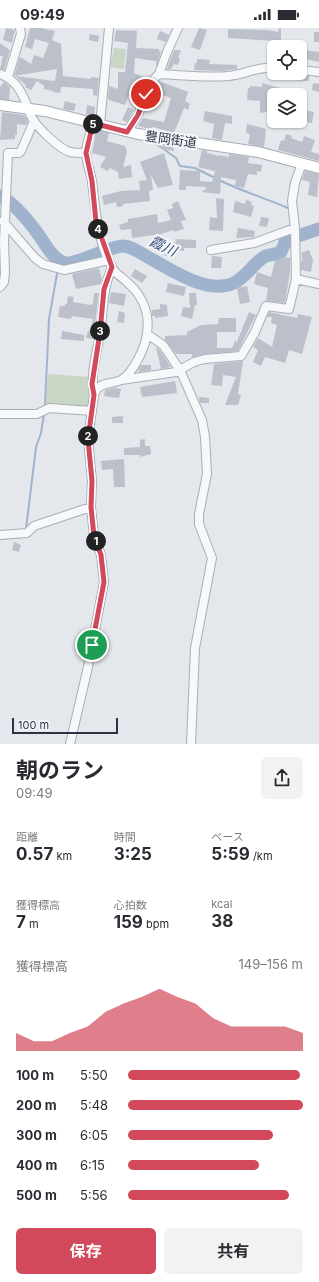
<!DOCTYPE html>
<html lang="ja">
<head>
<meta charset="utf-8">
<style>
	:root { --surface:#fff; --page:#f2f2f3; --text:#2b2b33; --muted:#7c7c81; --accent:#d1495b }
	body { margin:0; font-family:Inter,"Noto Sans JP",sans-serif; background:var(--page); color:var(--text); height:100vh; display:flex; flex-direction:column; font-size:15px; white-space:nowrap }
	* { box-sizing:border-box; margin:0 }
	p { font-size:13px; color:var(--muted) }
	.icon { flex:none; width:22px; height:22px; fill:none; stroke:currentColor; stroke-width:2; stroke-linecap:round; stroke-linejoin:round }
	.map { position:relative; height:716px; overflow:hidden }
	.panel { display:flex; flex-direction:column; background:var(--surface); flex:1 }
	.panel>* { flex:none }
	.fabs { position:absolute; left:267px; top:12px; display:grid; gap:8px }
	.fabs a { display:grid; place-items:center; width:40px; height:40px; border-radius:6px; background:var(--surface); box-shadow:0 1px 3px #0004; font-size:20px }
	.scale { position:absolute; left:12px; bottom:10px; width:106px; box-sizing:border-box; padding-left:4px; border:2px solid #2b3445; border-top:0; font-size:11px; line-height:14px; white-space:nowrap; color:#2b3445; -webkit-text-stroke:3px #f4f6f9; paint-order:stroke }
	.pin { position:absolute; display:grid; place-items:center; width:34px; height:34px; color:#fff; margin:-17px; border:2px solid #fff; border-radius:50%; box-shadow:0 1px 4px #0007 }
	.km { position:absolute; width:20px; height:20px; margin:-10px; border-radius:50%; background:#222; color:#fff; font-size:11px; line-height:20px; text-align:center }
	.round { display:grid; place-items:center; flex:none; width:42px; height:42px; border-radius:6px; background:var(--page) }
	.summary { display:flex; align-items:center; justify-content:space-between; height:68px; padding:0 16px }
	h1 { font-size:22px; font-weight:700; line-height:30px }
	.figures { display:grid; grid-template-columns:repeat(3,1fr); gap:6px; height:68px; padding:4px 16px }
	.figures div { display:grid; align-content:center }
	.figures b { font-size:17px; font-weight:700 }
	.figures small { font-size:11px; font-weight:400 }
	.figures p { font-size:11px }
	.chart { height:112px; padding:8px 16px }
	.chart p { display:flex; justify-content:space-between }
	.chart svg { width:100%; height:72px; margin-top:4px; fill:var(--accent); opacity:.7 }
	.cta { display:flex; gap:8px; margin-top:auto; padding:8px 16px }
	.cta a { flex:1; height:46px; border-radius:6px; background:var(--accent); color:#fff; font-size:16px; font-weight:700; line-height:46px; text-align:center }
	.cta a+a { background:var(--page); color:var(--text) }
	ul { padding:0 16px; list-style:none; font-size:13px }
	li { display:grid; grid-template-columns:64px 48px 1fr; align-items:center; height:30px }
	li i { height:10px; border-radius:5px; background:var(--accent) }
	.status { display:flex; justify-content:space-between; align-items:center; height:28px; padding:0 20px; background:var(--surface); direction:ltr }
	.status svg { height:11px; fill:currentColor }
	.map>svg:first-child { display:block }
	.green { fill:#c9d6c5 }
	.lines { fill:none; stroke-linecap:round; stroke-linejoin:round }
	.stream { stroke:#9fb4cc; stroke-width:2 }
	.river { stroke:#9fb4cc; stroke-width:13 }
	.building { fill:#bbc0ca }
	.minor-casing { stroke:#a9aeb7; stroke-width:10 }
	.major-casing { stroke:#a3abb8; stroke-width:12 }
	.minor { stroke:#f7f8fa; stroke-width:8 }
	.major { stroke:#fff; stroke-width:10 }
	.route-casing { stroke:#fff; stroke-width:8 }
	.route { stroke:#d1495b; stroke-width:5 }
	.labels { text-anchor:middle; stroke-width:4; stroke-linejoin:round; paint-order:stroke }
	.street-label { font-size:13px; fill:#2b3445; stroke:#f4f6f9 }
	.water-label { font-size:14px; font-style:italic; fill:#34527a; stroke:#f4f6f9 }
</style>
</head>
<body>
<div class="status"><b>09:49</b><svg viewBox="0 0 49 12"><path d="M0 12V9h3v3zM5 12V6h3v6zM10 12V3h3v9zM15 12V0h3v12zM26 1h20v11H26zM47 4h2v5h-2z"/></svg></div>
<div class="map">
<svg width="319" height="716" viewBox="0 0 319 716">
	<rect width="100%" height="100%" fill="#e4e7ec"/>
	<path class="green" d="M114,20L126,21L124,41L110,39Z
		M48,346L91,349L88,379L46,375Z"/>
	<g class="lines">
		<path class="stream" d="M151,112L176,130L180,138L195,140L215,150
			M219,152C241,163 265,170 288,180
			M58,235L59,231
			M45,377L49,291L57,246
			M26,501L36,419L41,405L44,387
			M0,511L23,509"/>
		<path class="river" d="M0,168C15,176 28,192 38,206C45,215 52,231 65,235C75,237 108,219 123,218C132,218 145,228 153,232C175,244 209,267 234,255C247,248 253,236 264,229C269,226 276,227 281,224L286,212L319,201"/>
	</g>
	<path class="building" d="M6,0L15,2L12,15L3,12Z
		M30,0H41L55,3L52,12L61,16L63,48L91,51V49L99,50L97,68L93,67V61L66,59H61L60,65L53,64V63L44,61V58L37,53L31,62L25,59L26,57L15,48L55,53L57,41L14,48L20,29L31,36L34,27L43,30L49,15L35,11L32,21L25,19Z
		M199,0L207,2L200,22L191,19Z
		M279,0H281V14L294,17V19H274L276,13L228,10V1L267,2L278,4Z
		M116,2L137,3L136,20L159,21V23L161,24L156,39V33L135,30L134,45L143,49L141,53L144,54L141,64L131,61L125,77L109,72L108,69L109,58L118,61V44H125L128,15L114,13Z
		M160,3L169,7L166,14L157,11Z
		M314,4H319V14H314Z
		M90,6L99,8L98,14L89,12Z
		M0,15L10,22L4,42L0,41L3,28H0Z
		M174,22H181L178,30H180L178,37L174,36L171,41H167Z
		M302,22L319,24V34L301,30Z
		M197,31L210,32L209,36L237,37V41L221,43L194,42L195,35H197Z
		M295,45L309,48V53L294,52Z
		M159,53L188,64L185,73L190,76L188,82L184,80L174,105L153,99L150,101L138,98L143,90L164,94L171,70L154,64Z
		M4,54L10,59L9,72L0,71V59Z
		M262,55L284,61L282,67L274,65V83L260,85V73L247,72L248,60H250V58L262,59Z
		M313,55L319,56V64L312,62Z
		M65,73L76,76L74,83L63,81Z
		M87,77L95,79L94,88L86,86Z
		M128,79L134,82L127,94L122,92Z
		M300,81L314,84L312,95L300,93Z
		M205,83L232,88V96L225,95L222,112L212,110L214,96L203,93Z
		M2,84L24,87L28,93L26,97L17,96V107H15V111L0,112Z
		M247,96L266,101L264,119L248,116L250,107L246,104Z
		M100,103L109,105L107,113L125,118L127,123L123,139L131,137L132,149L119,151L118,144L110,140L108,143L100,139L106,129L92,125L96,104Z
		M286,106L292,108L291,110L302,114L304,108L315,112L311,124L319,126V133L278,122L280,114L282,112L284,113Z
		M163,116L174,118V123L162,121Z
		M202,122L207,123V125L219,128V127L229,129V126L249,129L248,135L262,137L261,144L257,143V147L248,146L244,160L235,158L236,152L221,149L220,166L201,164L206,161V159L186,158V162H179L180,142L200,143V153L212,154L215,143L198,139Z
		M164,125L173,157L158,160L151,147L153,162L149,163L150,173L123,176V178L117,179L116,174L104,177L102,168L121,163L140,162L139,153L147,152L140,134Z
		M305,143L319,146L317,169L308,167L310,154L302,152Z
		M216,170L224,171L223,203L209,202L210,189L217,190Z
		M246,172L252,174L251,177L254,178L251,189L233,184L235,173L245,176Z
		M178,173L186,192L181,193L184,201L174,204L173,202L161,206L132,210L131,201L121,202L119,197L128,194V191L157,186L158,195L171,192L167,182L173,180L172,176Z
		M261,189L269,190L267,199L259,198Z
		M238,200L255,203L254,209L236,210Z
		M175,211L196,212V220H184V223L171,222L172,227L165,228L163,222H155V218L176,214Z
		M309,222L313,232L311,244L301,242V233H303L301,225Z
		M212,228L222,229L221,240H211Z
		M284,229L290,230V244L285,275L266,273L268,260L254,256L257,244L271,249L275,233Z
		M99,240L102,251L101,256L76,261L72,246Z
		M135,241L147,248L142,255L131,248Z
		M168,255L186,259L184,268L166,264Z
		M247,258L250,274L240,276L237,260Z
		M111,264L126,266L124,278L109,275Z
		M94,265H99L93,311L86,310L88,303H90L93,291L72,288L71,291L58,289L60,278H65V276H67L68,268L74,269L73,274L90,277L93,276Z
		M189,265H196L197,277H195L192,291L181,288L183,279L190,280Z
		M160,276L167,277L168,288L155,290V288H152V282L160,281Z
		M119,283L125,285L124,295L117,294Z
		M249,284L256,287L238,323L205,326L192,329V326H176L165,312V308L187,307V304L201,297L218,296L219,290H236V304H217V320H232L236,311V316Z
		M269,284L297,290L298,286L312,289L302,326L289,322L285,335L265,329L261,338L253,334L258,322L253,319L258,310L272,319L277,297L271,295L272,289H267Z
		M62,303L84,307V313L61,311Z
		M156,319L159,321L171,339L161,341Z
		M243,333L238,366L241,367L238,377H225L236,349L223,347L222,358L211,357L214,336Z
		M141,337H151V342L140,344L138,342Z
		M175,353L177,365L142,369L140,359Z
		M115,360L121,361L119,370L104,368L105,362Z
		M199,369L209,370V375H200Z
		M123,388V395H112V389Z
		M145,411V418H150L151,426L140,429V427H124V420L140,419V412Z
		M124,431L125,459H114L113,441L102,442L101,433Z
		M14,514L21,517L19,524L12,522Z"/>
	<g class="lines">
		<defs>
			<path id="minor" d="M300,42L319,44
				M0,46C19,53 24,69 30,86C35,98 58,120 70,124C75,125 81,125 86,125
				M159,46L167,24L178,0
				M8,49L21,6L20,0
				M100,97L109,0
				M127,103L138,87L151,54L159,46C182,47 206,50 228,48C244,47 258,38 274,40
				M3,193L35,230L43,236L64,242L109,232
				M211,222L254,215L295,200
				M296,251L319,256
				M0,259L4,254L5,245L4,214L8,125H19L21,123L34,93
				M147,306L163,317L180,342L202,392L205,409L207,446L199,486V496L212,530L195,620L191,716
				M121,352L176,344L194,334L205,331L241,328L255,304L266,278L289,281L296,251L295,200L292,173L295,155L302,135
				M94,366C90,346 97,325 100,305C104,281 102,262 112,239
				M0,386H37L49,380L92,383
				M0,507L27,505L34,498L91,479
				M70,716L88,639L104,554L101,527L94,508L91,479L92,453L88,411L94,367C98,353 111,357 121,352C133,346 146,318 147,305C150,285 142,267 127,254C122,249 115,246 112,239C97,213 96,183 92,154C91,145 86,134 86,125C86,115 91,105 93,95"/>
			<path id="major" d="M0,77L45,83L138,106L258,124L319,140"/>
		</defs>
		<use href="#minor" class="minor-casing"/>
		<use href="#major" class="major-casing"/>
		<use href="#minor" class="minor"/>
		<use href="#major" class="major"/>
	</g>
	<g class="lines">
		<defs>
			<path id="route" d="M92,617L104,554L101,527L94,508L91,479L92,453L88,411L94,367L92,356L100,304L104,261L112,239L96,194L92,153L86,125L93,95L127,104L138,87L146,66"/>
		</defs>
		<use href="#route" class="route-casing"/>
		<use href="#route" class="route"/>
	</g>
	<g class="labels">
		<g class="street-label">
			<text transform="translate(171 111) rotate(8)" y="5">豊岡街道</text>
		</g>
		<g class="water-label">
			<text transform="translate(163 218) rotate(25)" y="5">霞川</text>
		</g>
	</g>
</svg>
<div class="fabs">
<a><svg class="icon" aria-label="locate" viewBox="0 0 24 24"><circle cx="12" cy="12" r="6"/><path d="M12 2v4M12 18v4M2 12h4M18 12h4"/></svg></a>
<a><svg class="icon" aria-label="layers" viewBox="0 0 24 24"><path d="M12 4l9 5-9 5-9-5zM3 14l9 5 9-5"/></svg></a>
</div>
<div class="scale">100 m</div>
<div class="pin" style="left:92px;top:617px;background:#1e9e55"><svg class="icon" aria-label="arrive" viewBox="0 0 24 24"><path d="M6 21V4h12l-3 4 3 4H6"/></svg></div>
<div class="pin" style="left:146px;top:66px;background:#d93025"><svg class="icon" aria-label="check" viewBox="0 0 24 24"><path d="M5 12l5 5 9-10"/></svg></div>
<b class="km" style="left:96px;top:513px">1</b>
<b class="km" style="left:88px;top:408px">2</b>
<b class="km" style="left:100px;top:303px">3</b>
<b class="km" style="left:98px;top:201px">4</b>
<b class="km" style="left:93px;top:96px">5</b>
</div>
<section class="panel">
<div class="summary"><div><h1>朝のラン</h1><p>09:49</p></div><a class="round"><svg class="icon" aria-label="share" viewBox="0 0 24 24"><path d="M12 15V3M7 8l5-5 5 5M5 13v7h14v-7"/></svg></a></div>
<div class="figures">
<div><p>距離</p><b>0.57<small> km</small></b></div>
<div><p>時間</p><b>3:25</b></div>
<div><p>ペース</p><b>5:59<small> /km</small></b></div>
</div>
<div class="figures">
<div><p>獲得標高</p><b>7<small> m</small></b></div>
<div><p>心拍数</p><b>159<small> bpm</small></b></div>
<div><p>kcal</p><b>38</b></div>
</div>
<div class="chart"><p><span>獲得標高</span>149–156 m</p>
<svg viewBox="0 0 160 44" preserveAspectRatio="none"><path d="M0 44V33L10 38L20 38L30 33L40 29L50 20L60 15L70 11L80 6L90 11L100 15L110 24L120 29L130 29L140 29L150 29L160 33V44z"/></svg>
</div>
<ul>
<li><b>100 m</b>5:50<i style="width:98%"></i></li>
<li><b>200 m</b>5:48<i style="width:100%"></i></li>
<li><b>300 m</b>6:05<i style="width:83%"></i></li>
<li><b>400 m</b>6:15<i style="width:75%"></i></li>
<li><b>500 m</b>5:56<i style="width:92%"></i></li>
</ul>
<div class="cta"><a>保存</a><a>共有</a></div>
</section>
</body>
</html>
